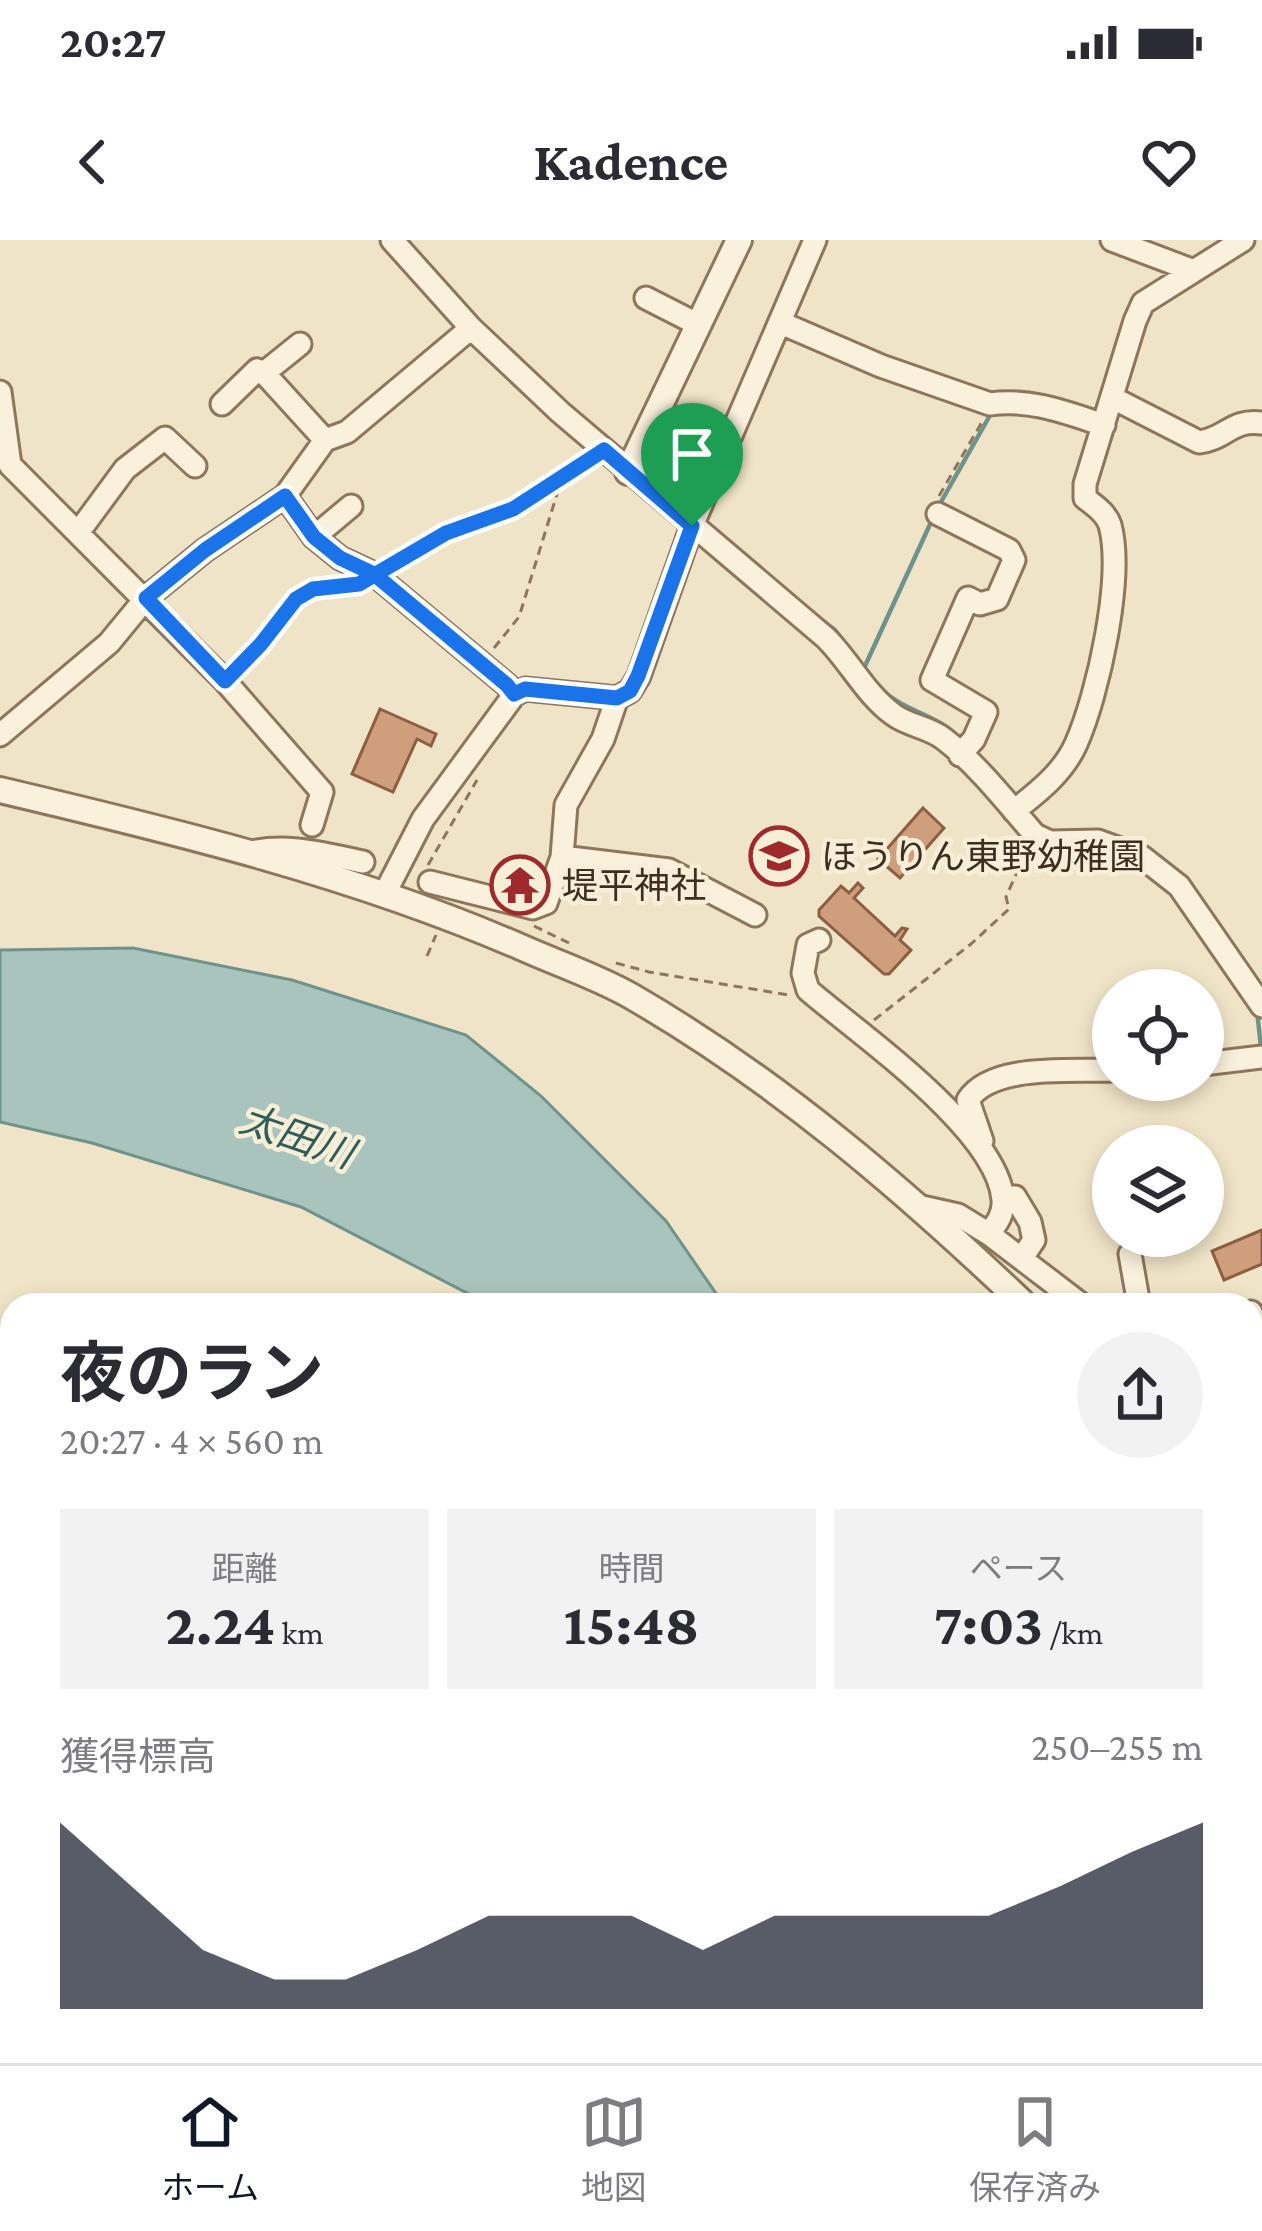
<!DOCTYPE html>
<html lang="ja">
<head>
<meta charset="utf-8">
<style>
	:root { --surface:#fff; --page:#f2f2f3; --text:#2b2b33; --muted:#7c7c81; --line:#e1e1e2; --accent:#111827 }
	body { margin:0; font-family:"Crimson Pro","Noto Sans JP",serif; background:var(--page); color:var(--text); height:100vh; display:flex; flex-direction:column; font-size:45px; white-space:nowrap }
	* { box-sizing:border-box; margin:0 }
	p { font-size:39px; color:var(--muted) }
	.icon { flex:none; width:66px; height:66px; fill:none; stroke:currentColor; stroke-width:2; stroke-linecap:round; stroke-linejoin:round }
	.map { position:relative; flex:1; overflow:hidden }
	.drawer { position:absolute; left:0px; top:1053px; width:1263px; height:771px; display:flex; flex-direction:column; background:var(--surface); border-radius:36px 36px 0 0; box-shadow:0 6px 18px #0003 }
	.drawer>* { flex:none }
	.fabs { position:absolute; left:1092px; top:729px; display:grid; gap:24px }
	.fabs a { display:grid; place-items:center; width:132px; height:132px; border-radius:50%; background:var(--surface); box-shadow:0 6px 18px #0003; font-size:60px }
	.pin { position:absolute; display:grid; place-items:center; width:102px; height:102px; color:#fff; margin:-123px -51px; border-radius:50% 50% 50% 0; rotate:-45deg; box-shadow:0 0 12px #0007 }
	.pin .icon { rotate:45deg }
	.round { display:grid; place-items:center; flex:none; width:126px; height:126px; border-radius:63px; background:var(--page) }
	.summary { display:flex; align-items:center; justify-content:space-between; height:204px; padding:0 60px }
	h1 { font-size:66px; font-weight:700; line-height:90px }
	.stats { display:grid; grid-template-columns:repeat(3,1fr); gap:18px; height:204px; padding:12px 60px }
	.stats div { display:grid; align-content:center; border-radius:0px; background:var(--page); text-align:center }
	.stats b { font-size:60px; font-weight:700 }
	.stats small { font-size:33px; font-weight:400 }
	.stats p { font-size:33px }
	.chart { height:336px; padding:24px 60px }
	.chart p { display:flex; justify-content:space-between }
	.chart svg { width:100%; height:216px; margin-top:12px; fill:var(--accent); opacity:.7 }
	.status { display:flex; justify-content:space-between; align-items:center; height:84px; padding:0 60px; background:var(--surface); direction:ltr }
	.status svg { height:33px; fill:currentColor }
	header { display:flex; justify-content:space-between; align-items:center; height:156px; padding:0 60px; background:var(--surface); font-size:54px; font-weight:700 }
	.dock { display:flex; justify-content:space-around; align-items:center; height:168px; border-top:3px solid var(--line); background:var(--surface); font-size:33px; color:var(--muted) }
	.dock a { display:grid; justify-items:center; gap:6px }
	.dock .active { color:var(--accent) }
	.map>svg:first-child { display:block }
	.green { fill:#c9cf9b }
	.water { fill:#a9c4bc; stroke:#6f938a; stroke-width:3 }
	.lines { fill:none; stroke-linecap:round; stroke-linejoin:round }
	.stream { stroke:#6f938a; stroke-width:4.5 }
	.building { fill:#cf9f7d; stroke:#8d5f41; stroke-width:3 }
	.minor-casing { stroke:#8d765c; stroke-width:27 }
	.tertiary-casing { stroke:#8d765c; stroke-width:30 }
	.primary-casing { stroke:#5b4430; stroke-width:39 }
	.path { stroke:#8d765c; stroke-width:3; stroke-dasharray:9 6; stroke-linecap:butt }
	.minor { stroke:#faf1dc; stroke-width:21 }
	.tertiary { stroke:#faf1dc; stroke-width:24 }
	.primary { stroke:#f3d9a0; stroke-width:33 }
	.route-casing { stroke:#fff; stroke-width:24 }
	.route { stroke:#1a73e8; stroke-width:15 }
	.labels { text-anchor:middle; stroke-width:9; stroke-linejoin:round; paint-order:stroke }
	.poi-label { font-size:36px; fill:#3d2e20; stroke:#f7eed8; text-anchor:start }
	.water-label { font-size:39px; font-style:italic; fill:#2f5d5a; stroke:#f7eed8 }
</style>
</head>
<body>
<div class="status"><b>20:27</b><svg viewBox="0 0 49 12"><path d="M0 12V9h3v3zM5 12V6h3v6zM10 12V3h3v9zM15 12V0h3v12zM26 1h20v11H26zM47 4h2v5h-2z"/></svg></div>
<header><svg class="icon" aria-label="back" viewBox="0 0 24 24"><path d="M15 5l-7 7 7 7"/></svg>Kadence<svg class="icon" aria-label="heart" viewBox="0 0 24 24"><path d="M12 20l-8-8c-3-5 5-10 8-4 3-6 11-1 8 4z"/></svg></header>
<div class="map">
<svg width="1262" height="1823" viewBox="0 0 1262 1823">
	<rect width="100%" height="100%" fill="#f0e4c8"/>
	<path class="green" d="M0,1174L12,1179V1430L0,1426Z
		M658,1812H776L784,1823H668Z"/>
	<path class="water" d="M133,708L292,740L466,795L541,856L666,981L724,1065H490L301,967L92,903L0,882V710Z
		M803,1812H1048L1051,1823H811Z"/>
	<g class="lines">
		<path class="stream" d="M937,269L993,170
			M811,372L835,390L872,438
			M865,426L932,280
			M883,451C906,472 939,475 959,498
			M1257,771L1261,807"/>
	</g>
	<path class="building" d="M380,469L436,494L431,506L417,499L393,552L352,534Z
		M923,568L944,588L900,638L878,619Z
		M858,643L863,648L854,658L895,696L902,688L907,689L900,700L911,710L889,734H884L819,676V670L841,646L849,653Z
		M1262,990V1024L1224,1040L1212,1011Z
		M12,1792V1812H30L41,1823H19L0,1807Z
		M147,1812H167L163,1818L168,1820L142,1823Z
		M147,1812H167L163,1818L168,1820L142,1823Z
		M435,1812H457L474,1820L427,1823Z"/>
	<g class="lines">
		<defs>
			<path id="minor" d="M392,0L471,88L560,172L826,398C850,422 866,455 894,475C909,486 929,487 944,499C978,525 1007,563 1035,595L1050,602L1098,601L1142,617L1179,646L1262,766
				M1112,0L1194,31
				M646,58L697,84
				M781,83L881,126L990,164C1029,158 1067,173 1104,185
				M264,133L325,200
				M0,152L10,225L225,441L322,552L312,585
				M1113,158L1199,202C1226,199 1231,179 1262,183
				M222,164L257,130L264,133L300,104
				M285,256L314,297L340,318L374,334L507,445L514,455
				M938,274L1009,310L1014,320L997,359L980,364L968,358L932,440L986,472L974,499L960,515
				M80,290L125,229L165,198L195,226
				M314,297L351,266
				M617,458L603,499L566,565L562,617L669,630L755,675
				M0,495L109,403L146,358L205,310L285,256L325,200L347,192L471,88
				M1014,571C1038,552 1063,533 1076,504C1098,455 1124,337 1110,285C1106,273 1095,266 1085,258V244L1135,81L1143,63L1243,0
				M247,613C286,603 324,614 363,622
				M430,642L533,668L546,663L562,617
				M385,653L423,579L514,455L525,449L617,458L630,451L639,436L692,286L815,0
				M819,700L808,705L803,733L808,750C859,794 998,890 1003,960C1004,974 997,983 989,994
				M1203,824L1262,817
				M982,901L968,860C992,823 1073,832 1113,830
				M1003,957H1015L1030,982L1034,1000L1022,1018
				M922,967L958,975L989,994L1082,1065
				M1130,1014L1139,1065
				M1251,1072L1262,1107
				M0,1562L12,1566
				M483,1812L496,1823
				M183,1823L190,1812
				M384,1823L390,1812"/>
			<path id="tertiary" d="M628,232L739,0
				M0,550C178,592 355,635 523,708C559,724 598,737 631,756C778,841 903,949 1025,1065
				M1251,1288L1262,1300"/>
			<path id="primary" d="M0,1515L12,1519
				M527,1812L540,1823
				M562,1812L574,1823"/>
		</defs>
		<use href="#minor" class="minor-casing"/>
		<use href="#tertiary" class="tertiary-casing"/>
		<use href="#primary" class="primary-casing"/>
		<path class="path" d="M939,256L982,182
			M390,325L446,293L513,269L588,222
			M494,408L519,377L561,241
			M238,427L296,359L313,349L350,346
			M428,625L477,540
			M534,686L569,703
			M427,716L436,695
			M616,723L649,732L789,755
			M874,780L971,704L1009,669L1006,657L1026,612"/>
		<use href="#minor" class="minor"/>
		<use href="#tertiary" class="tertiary"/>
		<use href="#primary" class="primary"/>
	</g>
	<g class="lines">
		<defs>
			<path id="route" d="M692,286L604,210L513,269L446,293L359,344L313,349L296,359L261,404L225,441L146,358L205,310L285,256L314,297L340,318L374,334L507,445L514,454L525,449L617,458L630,451L638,436L692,286"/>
		</defs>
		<use href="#route" class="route-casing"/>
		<use href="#route" class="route"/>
	</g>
	<defs>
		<symbol id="school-ring" viewBox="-11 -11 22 22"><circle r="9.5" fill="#f7eed8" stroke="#9e2a2b" stroke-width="1.5"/><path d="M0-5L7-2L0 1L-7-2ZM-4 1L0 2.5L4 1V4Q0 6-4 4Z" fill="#9e2a2b"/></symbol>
		<symbol id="temple-ring" viewBox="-11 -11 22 22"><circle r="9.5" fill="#f7eed8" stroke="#9e2a2b" stroke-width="1.5"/><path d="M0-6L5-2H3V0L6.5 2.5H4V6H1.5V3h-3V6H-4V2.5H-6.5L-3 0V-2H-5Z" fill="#9e2a2b"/></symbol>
	</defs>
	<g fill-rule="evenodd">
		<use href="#school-ring" x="746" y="583" width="66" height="66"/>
		<use href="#temple-ring" x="487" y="612" width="66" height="66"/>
	</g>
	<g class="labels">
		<g class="poi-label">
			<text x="821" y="629">ほうりん東野幼稚園</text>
			<text x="562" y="658">堤平神社</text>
		</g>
		<g class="water-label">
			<text transform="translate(297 896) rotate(19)" y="14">太田川</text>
		</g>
	</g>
</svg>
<div class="fabs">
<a><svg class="icon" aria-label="locate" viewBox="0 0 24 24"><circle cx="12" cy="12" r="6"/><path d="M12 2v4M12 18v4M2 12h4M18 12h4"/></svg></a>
<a><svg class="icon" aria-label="layers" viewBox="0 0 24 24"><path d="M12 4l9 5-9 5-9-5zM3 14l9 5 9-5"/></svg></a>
</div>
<div class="pin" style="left:692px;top:286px;background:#1e9e55"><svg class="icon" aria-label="arrive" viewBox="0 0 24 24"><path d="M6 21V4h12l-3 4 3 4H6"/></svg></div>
<section class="drawer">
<div class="summary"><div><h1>夜のラン</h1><p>20:27 · 4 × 560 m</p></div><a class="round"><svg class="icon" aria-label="share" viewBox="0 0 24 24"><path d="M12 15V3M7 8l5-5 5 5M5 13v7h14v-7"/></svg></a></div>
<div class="stats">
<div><p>距離</p><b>2.24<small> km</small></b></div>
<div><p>時間</p><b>15:48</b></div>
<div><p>ペース</p><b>7:03<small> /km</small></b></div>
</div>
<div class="chart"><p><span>獲得標高</span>250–255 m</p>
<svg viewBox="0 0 160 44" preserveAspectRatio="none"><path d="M0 44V6L10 19L20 32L30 38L40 38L50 32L60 25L70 25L80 25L90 32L100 25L110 25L120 25L130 25L140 19L150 12L160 6V44z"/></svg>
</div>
</section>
</div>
<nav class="dock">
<a class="active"><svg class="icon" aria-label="home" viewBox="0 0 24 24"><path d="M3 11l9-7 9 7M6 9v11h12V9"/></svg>ホーム</a>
<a><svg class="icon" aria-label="map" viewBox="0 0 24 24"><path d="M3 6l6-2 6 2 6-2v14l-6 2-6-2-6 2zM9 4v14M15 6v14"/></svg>地図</a>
<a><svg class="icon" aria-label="saved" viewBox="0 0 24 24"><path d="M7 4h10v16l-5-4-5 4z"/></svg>保存済み</a>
</nav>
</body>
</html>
